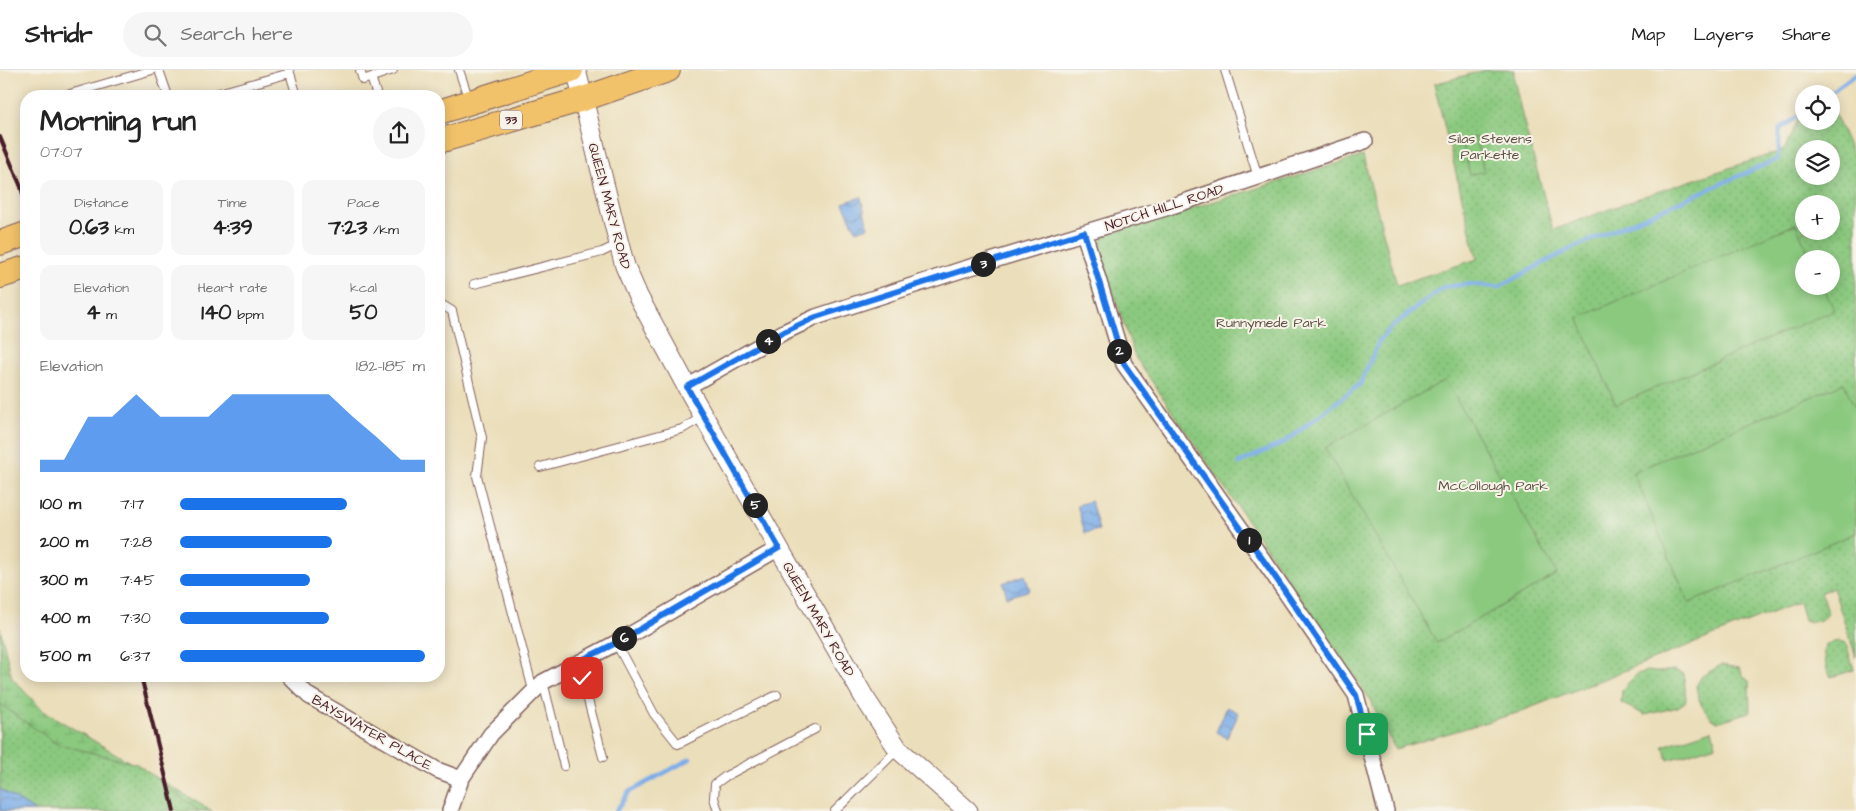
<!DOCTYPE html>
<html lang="en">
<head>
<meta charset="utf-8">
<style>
	:root { --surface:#fff; --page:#f6f6f6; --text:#222; --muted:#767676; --line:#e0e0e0; --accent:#1a73e8 }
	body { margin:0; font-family:"Architects Daughter",sans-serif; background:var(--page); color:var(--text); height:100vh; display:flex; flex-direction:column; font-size:19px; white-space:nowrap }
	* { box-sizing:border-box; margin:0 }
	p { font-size:16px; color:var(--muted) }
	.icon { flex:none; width:28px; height:28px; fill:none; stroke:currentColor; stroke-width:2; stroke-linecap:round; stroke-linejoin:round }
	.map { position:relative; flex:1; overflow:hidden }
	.panel { position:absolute; left:20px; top:20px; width:425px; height:592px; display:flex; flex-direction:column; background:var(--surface); border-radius:20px; box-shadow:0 2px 12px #0003 }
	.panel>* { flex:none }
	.buttons { position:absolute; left:1795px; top:15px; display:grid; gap:10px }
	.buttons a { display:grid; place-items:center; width:45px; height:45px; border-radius:50%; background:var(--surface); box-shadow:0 2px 12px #0003; font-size:25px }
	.pin { position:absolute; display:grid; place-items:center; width:42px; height:42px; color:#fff; margin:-21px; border-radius:10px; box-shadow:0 2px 8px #0006 }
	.km { position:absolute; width:25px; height:25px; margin:-12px; border-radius:50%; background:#222; color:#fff; font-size:14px; line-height:25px; text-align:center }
	.round { display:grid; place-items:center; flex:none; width:52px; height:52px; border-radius:26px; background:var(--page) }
	.headline { display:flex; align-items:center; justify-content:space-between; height:85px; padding:0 20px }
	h1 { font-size:28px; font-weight:800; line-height:38px }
	.stats { display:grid; grid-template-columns:repeat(3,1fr); gap:8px; height:85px; padding:5px 20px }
	.stats div { display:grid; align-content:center; border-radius:12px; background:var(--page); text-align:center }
	.stats b { font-size:21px; font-weight:800 }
	.stats small { font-size:14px; font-weight:400 }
	.stats p { font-size:14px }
	.chart { height:140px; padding:10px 20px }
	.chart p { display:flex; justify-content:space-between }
	.chart svg { width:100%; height:90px; margin-top:5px; fill:var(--accent); opacity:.7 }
	ul { padding:0 20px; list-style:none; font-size:16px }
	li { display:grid; grid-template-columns:80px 60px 1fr; align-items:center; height:38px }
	li i { height:12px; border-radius:6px; background:var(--accent) }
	header { display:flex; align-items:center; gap:30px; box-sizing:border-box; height:70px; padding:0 25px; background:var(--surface); border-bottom:1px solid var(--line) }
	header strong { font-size:24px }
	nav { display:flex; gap:28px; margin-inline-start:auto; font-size:18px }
	.search { width:350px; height:45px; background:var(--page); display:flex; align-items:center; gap:12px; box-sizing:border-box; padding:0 18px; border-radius:28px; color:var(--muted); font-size:19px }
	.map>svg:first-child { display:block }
	.wetland { fill:url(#wetland-marsh); stroke:#6a7455 }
	.park { fill:url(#park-dots); stroke:#6a7455; fill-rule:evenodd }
	.garden { fill:#8bc97f; stroke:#6a7455 }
	.water { fill:url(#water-waves); stroke:#63668a }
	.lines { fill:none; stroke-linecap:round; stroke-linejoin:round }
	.stream { stroke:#7cade8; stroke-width:4.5 }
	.service-casing { stroke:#82625d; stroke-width:10 }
	.minor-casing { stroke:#82625d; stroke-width:18 }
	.tertiary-casing { stroke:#82625d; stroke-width:21 }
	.primary-casing { stroke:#82625d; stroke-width:26 }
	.service { stroke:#fff; stroke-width:8 }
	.minor { stroke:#fff; stroke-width:15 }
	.tertiary { stroke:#fff; stroke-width:19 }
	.primary { stroke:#f2c26a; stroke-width:24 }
	.rail { stroke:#4a1f2b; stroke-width:4 }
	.route-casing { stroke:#fff; stroke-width:10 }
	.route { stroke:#1a73e8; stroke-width:6 }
	.labels { text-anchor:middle; stroke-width:4; stroke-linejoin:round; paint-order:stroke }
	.shield { fill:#f7f3e8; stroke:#7e5f64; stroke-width:1 }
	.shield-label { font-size:12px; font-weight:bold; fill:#4a1f2b }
	.park-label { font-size:14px; fill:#5e5244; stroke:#f7f3e8 }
	.street-label { font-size:14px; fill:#4a1f2b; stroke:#f7f3e8 }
</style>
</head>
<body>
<header>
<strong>Stridr</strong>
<div class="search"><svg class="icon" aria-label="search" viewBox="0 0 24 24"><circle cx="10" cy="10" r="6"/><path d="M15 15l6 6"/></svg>Search here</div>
<nav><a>Map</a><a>Layers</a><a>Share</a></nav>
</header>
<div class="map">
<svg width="1856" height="741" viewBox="0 0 1856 741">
	<defs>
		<pattern id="wetland-marsh" width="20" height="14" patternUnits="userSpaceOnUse" patternTransform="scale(1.25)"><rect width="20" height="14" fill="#8bc97f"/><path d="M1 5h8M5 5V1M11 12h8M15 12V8" fill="none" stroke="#79ac6e"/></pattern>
		<pattern id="park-dots" width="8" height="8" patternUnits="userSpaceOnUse" patternTransform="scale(1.25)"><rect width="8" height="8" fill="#8bc97f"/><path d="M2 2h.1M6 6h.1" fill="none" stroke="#79ac6e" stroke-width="1.8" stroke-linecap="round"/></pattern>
		<pattern id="water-waves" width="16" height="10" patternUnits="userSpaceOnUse" patternTransform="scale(1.25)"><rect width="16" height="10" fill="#7cade8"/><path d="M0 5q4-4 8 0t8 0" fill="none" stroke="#688cbc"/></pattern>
	</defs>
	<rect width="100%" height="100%" fill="#f7f3e8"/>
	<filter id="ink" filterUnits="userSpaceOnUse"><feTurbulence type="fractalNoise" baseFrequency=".02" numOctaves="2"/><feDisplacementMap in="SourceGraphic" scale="10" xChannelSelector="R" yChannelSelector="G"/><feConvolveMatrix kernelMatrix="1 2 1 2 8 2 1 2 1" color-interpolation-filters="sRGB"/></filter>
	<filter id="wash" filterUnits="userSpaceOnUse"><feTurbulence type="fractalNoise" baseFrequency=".0096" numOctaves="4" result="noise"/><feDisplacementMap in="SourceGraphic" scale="20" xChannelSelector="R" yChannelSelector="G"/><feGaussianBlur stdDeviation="1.12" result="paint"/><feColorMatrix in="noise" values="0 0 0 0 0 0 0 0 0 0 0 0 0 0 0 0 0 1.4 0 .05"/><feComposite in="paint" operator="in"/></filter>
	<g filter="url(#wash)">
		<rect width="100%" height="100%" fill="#ebdeba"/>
		<path class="wetland" d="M0,558L12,608L42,640L212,741H0Z"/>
		<path class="park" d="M1485,0H1514V9L1522,45L1553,160L1650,124L1784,80L1798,50L1804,47V51H1831V35L1856,92V587L1833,518L1820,523L1824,528L1828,543C1820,552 1815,554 1804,550L1799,532L1517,643L1395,679L1369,628L1135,287L1100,182L1102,169L1107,164L1363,86L1397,215L1477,189L1434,14ZM1804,79H1831V106H1804ZM1804,134H1831V161H1804ZM1804,189H1831V216H1804Z
			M1839,571L1846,573L1854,600L1831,607L1827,600L1823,580L1826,574Z
			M1721,595L1739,598L1745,608L1749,611L1750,642L1717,652C1704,643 1698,632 1696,616L1702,606Z
			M1674,600L1684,604L1686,631L1678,637L1645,645L1621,633L1622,619L1637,604L1647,601L1656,602Z
			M0,634L57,674L137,694L199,741H35L0,719Z"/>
		<path class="garden" d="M1475,67L1484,101L1470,105L1462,71Z
			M1796,154L1811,189H1804V216H1823L1834,240L1616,335L1578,248Z
			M1445,310L1557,504L1437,573L1325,378Z
			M1844,313L1856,341V463L1689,533L1633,402Z
			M1712,660L1716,675L1668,690L1663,676Z"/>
		<path class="water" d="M861,127L868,157L856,161L843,133Z
			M1091,431L1099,460L1085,463L1077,435Z
			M1025,505L1030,520L1007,527L1003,513Z
			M1227,637L1239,643L1227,668L1216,662Z
			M0,719L35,741H0Z"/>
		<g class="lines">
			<path class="stream" d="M1828,24L1856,4
				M1239,393L1285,372L1360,314L1380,269L1394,255L1443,217L1468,214L1498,217L1568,180L1778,89L1780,59L1804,42
				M616,741L629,722L690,689"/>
		</g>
	</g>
	<g filter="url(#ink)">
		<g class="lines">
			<defs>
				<path id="service" d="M159,0L168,26
					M289,0L297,26
					M360,0L363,10L393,0
					M459,0L469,30
					M1225,0L1258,107
					M371,7L377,26
					M70,26V24L152,0
					M208,26L290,3
					M474,214L602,182L619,174
					M439,233L452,241L482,368L477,406L533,620
					M540,397L682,359L704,346
					M616,573L654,644L678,674L777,625
					M578,592L603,687
					M543,612L564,696
					M718,741L714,728L715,714L726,706L815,659
					M835,741L898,679"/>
				<path id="minor" d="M1084,163L1124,294L1271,501L1356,625L1386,741
					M687,317L784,262L816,247L961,200L1169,137L1365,71
					M289,606L309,626L437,700L461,709
					M450,741L461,709L491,664L543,612L616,573L779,478"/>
				<path id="tertiary" d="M576,0L619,174L625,196L638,226L687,317L864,627L898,679L968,741"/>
				<path id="primary" d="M439,42L571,0
					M439,71L583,29L668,0
					M0,173L26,164
					M0,206L26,198"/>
			</defs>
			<use href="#service" class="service-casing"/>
			<use href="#minor" class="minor-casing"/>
			<use href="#tertiary" class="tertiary-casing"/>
			<use href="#primary" class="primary-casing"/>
			<use href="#service" class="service"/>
			<use href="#minor" class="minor"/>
			<use href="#tertiary" class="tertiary"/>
			<use href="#primary" class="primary"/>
			<path class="rail" d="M0,67L21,117L26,135
				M141,606L174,741"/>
		</g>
	</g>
	<g class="lines" filter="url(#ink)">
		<defs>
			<path id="route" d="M582,608L578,592L616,573L779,478L687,317L784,262L816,247L1084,162L1124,294L1271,501L1356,625L1367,664"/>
		</defs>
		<use href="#route" class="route-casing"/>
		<use href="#route" class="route"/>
	</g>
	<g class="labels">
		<rect class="shield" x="500" y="40.5" width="22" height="19" rx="4"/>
		<g class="shield-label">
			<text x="511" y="54">33</text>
		</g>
		<g class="park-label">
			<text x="1490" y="73">Silas Stevens<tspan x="1490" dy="16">Parkette</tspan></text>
			<text x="1271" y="257">Runnymede Park</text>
			<text x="1493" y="420">McCollough Park</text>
		</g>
		<g class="street-label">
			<text transform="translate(610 136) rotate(75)" y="5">QUEEN MARY ROAD</text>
			<text transform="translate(1164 137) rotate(-18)" y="5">NOTCH HILL ROAD</text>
			<text transform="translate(819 549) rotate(60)" y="5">QUEEN MARY ROAD</text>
			<text transform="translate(372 662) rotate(30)" y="5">BAYSWATER PLACE</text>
		</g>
	</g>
</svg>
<div class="buttons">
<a><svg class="icon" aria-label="locate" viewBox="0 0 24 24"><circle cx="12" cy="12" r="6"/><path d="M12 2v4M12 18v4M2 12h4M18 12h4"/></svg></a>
<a><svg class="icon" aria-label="layers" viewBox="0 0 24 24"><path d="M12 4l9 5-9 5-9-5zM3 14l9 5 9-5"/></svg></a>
<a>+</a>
<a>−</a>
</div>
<div class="pin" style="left:1367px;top:664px;background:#1e9e55"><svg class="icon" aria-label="arrive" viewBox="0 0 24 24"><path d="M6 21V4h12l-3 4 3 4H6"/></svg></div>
<div class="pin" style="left:582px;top:608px;background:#d93025"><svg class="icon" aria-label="check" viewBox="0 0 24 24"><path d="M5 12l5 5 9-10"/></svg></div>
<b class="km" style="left:1249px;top:470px">1</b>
<b class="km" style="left:1119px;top:281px">2</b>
<b class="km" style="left:983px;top:194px">3</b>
<b class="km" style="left:768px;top:271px">4</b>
<b class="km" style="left:755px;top:435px">5</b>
<b class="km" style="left:624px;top:568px">6</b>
<section class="panel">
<div class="headline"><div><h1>Morning run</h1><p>07:07</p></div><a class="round"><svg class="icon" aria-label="share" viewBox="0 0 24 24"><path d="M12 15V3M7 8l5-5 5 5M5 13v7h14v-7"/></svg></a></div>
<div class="stats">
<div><p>Distance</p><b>0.63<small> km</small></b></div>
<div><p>Time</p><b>4:39</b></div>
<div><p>Pace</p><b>7:23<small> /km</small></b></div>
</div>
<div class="stats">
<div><p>Elevation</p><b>4<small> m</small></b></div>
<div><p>Heart rate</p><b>140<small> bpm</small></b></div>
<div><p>kcal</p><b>50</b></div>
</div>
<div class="chart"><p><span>Elevation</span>182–185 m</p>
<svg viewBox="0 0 160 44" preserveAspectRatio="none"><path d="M0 44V38L10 38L20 17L30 17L40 6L50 17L60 17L70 17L80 6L90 6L100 6L110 6L120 6L130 17L140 27L150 38L160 38V44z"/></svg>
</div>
<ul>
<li><b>100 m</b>7:17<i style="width:68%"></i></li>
<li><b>200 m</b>7:28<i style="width:62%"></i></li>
<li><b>300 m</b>7:45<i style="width:53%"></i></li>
<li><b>400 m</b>7:30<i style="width:61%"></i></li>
<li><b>500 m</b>6:37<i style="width:100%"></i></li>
</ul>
</section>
</div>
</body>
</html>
